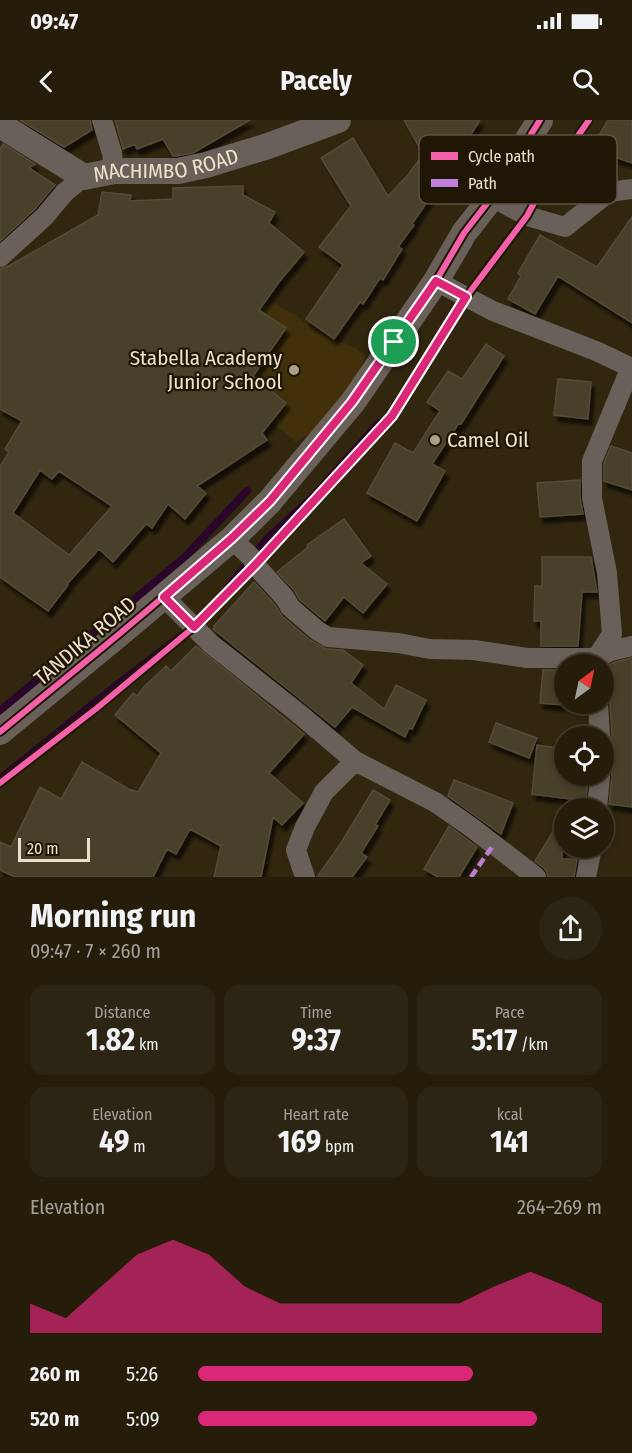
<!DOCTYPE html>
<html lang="en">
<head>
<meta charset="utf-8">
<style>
	:root { --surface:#251c0a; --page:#2d2513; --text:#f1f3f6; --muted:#a3a19c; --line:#423a2b; --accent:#db2777 }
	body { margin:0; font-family:"Fira Sans Condensed",sans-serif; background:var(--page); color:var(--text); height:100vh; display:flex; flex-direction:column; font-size:22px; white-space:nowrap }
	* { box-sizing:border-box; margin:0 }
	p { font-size:20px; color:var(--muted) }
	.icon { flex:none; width:33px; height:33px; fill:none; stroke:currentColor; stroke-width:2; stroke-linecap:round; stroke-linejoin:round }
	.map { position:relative; height:757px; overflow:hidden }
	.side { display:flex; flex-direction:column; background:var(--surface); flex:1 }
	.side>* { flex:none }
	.needle { width:39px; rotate:33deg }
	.tools { position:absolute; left:554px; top:534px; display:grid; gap:12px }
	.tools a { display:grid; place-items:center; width:60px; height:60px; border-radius:50%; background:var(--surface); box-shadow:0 3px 9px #0003,0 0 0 2px var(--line); font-size:30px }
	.scale { position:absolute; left:18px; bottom:15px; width:72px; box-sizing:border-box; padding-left:6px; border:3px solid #ede1ca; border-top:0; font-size:16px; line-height:21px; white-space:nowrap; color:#ede1ca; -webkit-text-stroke:4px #1f1605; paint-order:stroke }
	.pin { position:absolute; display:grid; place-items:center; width:51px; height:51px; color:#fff; margin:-26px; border:3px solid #fff; border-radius:50%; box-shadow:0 2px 6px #0007 }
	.round { display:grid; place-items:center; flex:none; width:63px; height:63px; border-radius:32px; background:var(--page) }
	.headline { display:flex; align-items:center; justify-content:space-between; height:102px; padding:0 30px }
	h1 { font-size:33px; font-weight:700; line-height:45px }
	.stats { display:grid; grid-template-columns:repeat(3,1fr); gap:9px; height:102px; padding:6px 30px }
	.stats div { display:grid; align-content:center; border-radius:15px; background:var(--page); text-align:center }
	.stats b { font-size:30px; font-weight:700 }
	.stats small { font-size:16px; font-weight:400 }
	.stats p { font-size:16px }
	.chart { height:168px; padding:12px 30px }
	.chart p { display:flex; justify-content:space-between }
	.chart svg { width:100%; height:108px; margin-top:6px; fill:var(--accent); opacity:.7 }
	ul { padding:0 30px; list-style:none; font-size:20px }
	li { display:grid; grid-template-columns:96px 72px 1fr; align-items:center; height:45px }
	li i { height:15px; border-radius:8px; background:var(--accent) }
	.status { display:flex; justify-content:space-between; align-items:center; height:42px; padding:0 30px; background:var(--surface); direction:ltr }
	.status svg { height:16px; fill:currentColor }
	header { display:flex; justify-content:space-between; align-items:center; height:78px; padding:0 30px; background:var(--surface); font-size:27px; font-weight:700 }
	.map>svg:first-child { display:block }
	.built { fill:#41300a }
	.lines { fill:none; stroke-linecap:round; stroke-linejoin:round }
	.stream { stroke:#2b062b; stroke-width:8 }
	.building { fill:#483f2a; stroke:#544b38; stroke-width:1.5; fill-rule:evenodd; filter:url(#shadow) }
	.minor { stroke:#696159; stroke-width:20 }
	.tertiary { stroke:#696159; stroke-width:26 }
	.quiet { stroke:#c07fdc; stroke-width:4.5; stroke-dasharray:9 4.5; stroke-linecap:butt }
	.cycleway-casing { stroke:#1f1605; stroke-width:10 }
	.cycleway { stroke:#f560ab; stroke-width:6 }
	.route-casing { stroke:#fff; stroke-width:12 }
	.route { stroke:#db2777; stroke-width:8 }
	.poi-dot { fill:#aba088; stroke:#1f1605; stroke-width:2 }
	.labels { text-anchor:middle; stroke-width:4.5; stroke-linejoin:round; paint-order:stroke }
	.street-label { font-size:21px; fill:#ede1ca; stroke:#1f1605 }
	.poi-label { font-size:21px; fill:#ede1ca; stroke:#1f1605; text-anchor:end }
	.key { fill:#1f1605; stroke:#5d5340; stroke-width:1.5 }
	.key-label { font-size:16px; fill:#ede1ca }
</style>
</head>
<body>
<div class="status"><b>09:47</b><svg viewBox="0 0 49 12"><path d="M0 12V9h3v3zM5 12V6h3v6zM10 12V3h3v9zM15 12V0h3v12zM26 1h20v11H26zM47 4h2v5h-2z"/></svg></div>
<header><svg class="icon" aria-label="back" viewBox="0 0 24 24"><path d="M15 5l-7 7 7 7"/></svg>Pacely<svg class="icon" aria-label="search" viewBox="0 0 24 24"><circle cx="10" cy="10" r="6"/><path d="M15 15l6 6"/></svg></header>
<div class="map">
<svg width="632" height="757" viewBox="0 0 632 757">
	<defs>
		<filter id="shadow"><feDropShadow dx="3.5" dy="6" stdDeviation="1.5" flood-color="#0009"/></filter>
	</defs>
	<rect width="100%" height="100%" fill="#31260e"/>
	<path class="built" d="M251,175L266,186L274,183L296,195L315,212L356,228L365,236L355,264L316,309L296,322L277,306L272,288L214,215Z"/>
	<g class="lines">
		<path class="stream" d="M0,591L184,438L247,371
			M0,659L113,568L189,510L187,500L197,501L220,478L266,420L316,374L379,303"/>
	</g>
	<path class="building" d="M20,0H90L92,10L64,27Z
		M115,0H250L193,33L176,36H173L163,19L137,29L135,24L123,29Z
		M404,0H480L468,19L457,48L452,45L412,104L414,105L398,127L402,129L383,160L380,158L363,184L360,182L334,219L306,199L343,145L319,127L351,86L321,38L353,18L388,76L408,55L423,34Z
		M608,0H632V43L591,29Z
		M3,24L35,44L29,48L55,65L35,89L0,121V29Z
		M243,66V75L275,92L269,103L304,132L279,162L259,190L286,208L253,256L286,283L262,313L267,320L197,366L206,373L185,399L168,384L152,408L146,404L113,442L99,429L67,464L68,465L48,491L0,457V347L9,332L5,329L22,301L0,289V149L8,146L7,147L98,95L102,72L131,75L130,81L173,79V68ZM40,350L52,359L59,351L112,386L69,435L13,393Z
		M632,97V203L558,156L535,194L508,179L521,156L518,153L540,115L597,147Z
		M486,224L504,236L461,304L459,303L432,344L445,351L417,401L367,373L395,323L413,333L440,291L427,282L448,251L462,259Z
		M558,259L591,262L588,299L554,295Z
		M611,326L632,333V370L604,361V343Z
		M580,360V378L583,394L540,397L537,363Z
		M344,399L371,436L361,443L387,464L363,493L344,477L325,501L299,479L294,470L277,452L308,427L307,425Z
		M542,437H591L597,472H582L578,526H541V501H534L535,466H542Z
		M254,462L275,485L282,496L310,520L326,529L343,530L363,545L351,563L384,589L396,565L426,580L412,609L409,608L405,617L352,587L335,607L213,509L215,507L214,506Z
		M196,526L304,614L269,653L303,683L282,705L273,697L261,757H214L221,726L190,709L176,734L167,729L153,757H15L0,750V722L11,727L40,667L61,679L82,642L132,671V670L138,672L161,633L115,595L133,573L137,576L144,567L166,546L171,551Z
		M632,538V687L609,684L612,657L611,651L604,645V637H611L609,623L612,615L610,583L608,578L605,575L603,548L615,542Z
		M543,550H564V585L540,583Z
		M496,603L537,618L529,638L489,622Z
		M537,625L564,629V656H588L586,681L532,674Z
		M454,660L513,683L501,714L448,676Z
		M373,670L390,680L375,705L378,706L361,733L367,737L352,757H317L341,723Z
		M563,695L562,739H577L574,757H548L547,752L544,748L535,741Z
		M449,706L477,727L459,757H438L424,749Z"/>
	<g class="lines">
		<path class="minor" d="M102,0L112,33L114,51
			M492,77L527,96L565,107L609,72L632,69
			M0,137L44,97L65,72L84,57
			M436,161L493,191L596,231L632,248
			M232,419L252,438L255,445L285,478L290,487L318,511L328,517L398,523L430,529L474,530L527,538H596L611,531L632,526
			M163,476L211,524L297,592L355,641L435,682L471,707L536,757
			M596,539L612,514L607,453L592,378V341L631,247
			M598,584L600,616
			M597,688L600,656
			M305,757L296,730L305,707L324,672L355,641
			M586,757L592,728"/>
		<g class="tertiary">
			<path id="s1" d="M0,5L84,57L114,51H178L206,45L268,26L338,0"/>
			<path d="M0,612L118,515L232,419L270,381L353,282L436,161L464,113L492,77L540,0"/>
		</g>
		<path class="quiet" d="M471,757L494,724"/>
		<defs>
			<path id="cycleway" d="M0,612L118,515L232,419L270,381L353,282L436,161L464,113L492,77L540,0
				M0,663L97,588L194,507L255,445L392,295L466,177L527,96L543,66L589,0"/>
		</defs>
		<use href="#cycleway" class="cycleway-casing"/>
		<use href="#cycleway" class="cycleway"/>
	</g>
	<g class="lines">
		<defs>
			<path id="route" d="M436,161L466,177L392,296L255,445L194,507L164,477L232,418L270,381L352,282Z"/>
		</defs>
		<use href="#route" class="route-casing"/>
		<use href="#route" class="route"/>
	</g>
	<g class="poi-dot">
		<circle cx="294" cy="250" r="6"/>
		<circle cx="435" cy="320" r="6"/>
	</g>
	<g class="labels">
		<g class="street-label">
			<text dy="7" stroke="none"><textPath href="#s1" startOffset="182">MACHIMBO ROAD</textPath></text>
			<text transform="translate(85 521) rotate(-40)" y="7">TANDIKA ROAD</text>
		</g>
		<g class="poi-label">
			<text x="282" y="245">Stabella Academy<tspan x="282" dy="24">Junior School</tspan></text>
			<text x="447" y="327" text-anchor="start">Camel Oil</text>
		</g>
	</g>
	<rect x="419" y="15" width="198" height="69" rx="9" class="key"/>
	<rect x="431" y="32" width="27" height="8" fill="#f560ab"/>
	<rect x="431" y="59" width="27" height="8" fill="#c07fdc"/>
	<g class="key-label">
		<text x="468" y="42">Cycle path</text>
		<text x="468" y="69">Path</text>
	</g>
</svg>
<div class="tools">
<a><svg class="needle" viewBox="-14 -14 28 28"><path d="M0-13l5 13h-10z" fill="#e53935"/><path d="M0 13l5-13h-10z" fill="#a3a19c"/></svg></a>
<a><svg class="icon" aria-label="locate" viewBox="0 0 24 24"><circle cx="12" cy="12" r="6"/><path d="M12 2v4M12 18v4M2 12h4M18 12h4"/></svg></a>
<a><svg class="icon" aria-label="layers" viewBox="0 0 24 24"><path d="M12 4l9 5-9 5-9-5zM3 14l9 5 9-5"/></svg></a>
</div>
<div class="scale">20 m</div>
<div class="pin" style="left:394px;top:222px;background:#1e9e55"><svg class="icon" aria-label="arrive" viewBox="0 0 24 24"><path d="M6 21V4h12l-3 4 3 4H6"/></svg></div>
</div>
<section class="side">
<div class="headline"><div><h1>Morning run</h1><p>09:47 · 7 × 260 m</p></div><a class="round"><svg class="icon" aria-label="share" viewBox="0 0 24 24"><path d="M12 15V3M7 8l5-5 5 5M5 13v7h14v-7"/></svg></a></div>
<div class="stats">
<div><p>Distance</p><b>1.82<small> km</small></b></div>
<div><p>Time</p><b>9:37</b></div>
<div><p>Pace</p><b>5:17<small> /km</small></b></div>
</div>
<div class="stats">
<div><p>Elevation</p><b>49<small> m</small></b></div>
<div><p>Heart rate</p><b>169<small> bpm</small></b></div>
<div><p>kcal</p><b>141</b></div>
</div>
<div class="chart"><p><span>Elevation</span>264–269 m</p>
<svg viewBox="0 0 160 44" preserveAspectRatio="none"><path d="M0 44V32L10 38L20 25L30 12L40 6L50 12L60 25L70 32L80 32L90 32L100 32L110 32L120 32L130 25L140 19L150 25L160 32V44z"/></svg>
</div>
<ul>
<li><b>260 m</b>5:26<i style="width:68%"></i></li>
<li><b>520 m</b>5:09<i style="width:84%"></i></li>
</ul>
</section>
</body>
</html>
